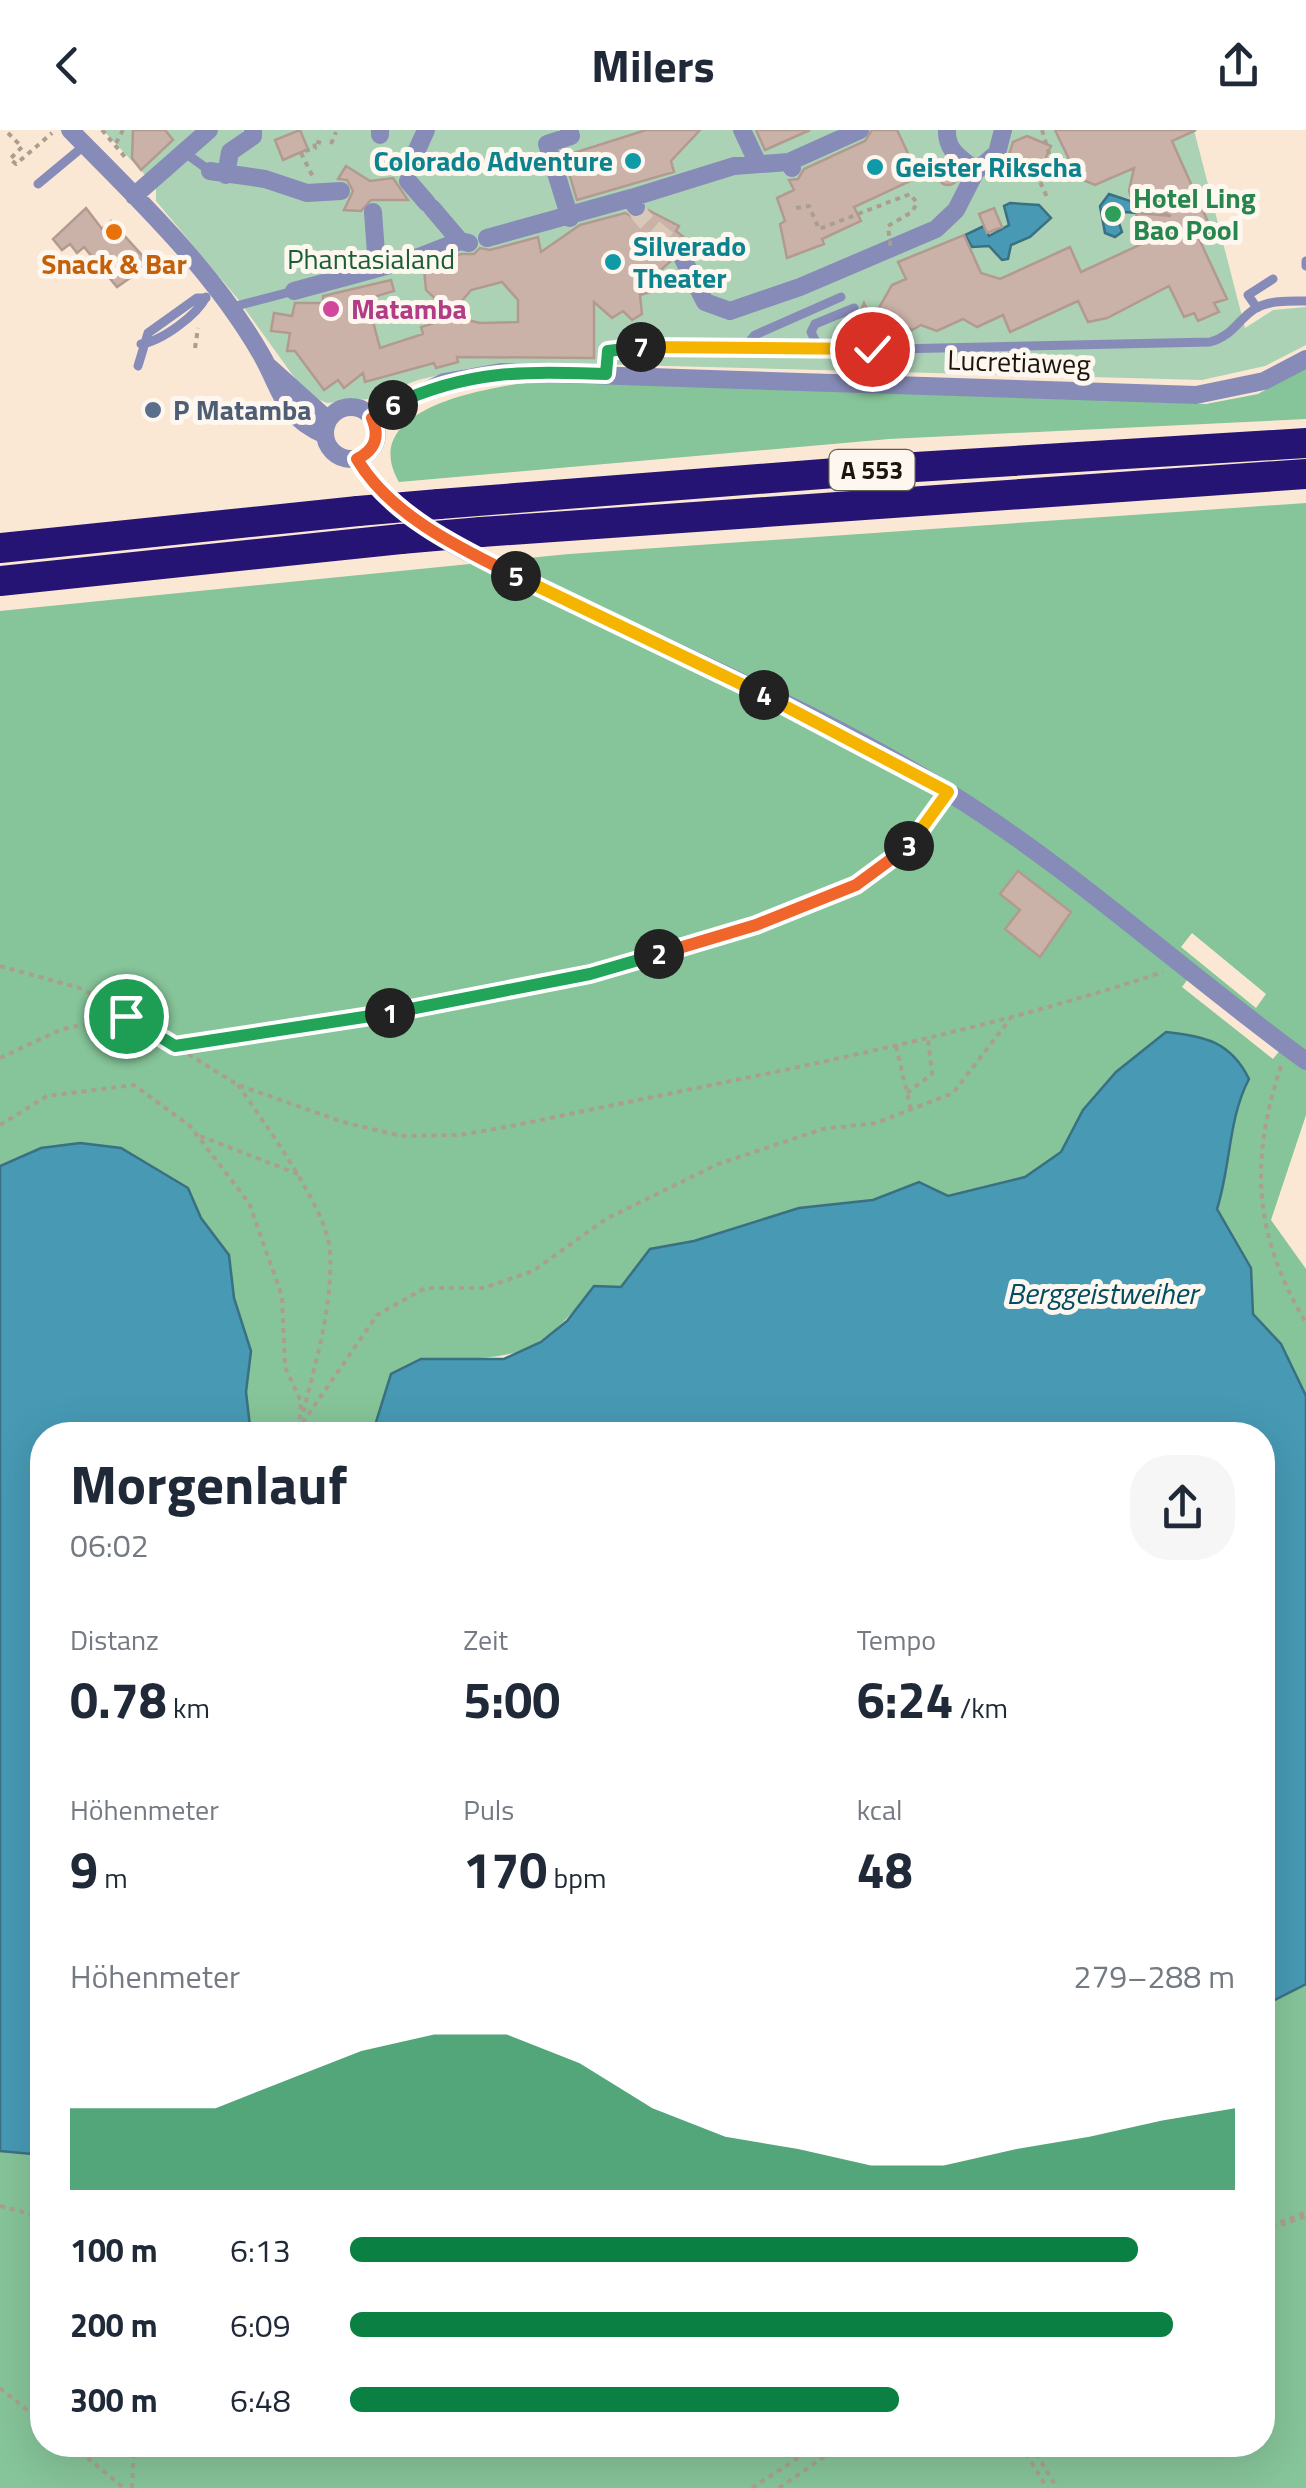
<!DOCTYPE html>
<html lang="de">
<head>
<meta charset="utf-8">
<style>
	:root { --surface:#fff; --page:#f6f6f7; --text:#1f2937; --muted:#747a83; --accent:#0b8043 }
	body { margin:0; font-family:"Titillium Web",sans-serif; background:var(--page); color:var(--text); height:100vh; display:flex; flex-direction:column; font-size:38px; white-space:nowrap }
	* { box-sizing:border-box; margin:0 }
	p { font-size:32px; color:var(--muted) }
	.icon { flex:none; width:55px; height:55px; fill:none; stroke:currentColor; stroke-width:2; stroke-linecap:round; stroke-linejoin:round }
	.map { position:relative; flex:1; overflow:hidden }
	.details { position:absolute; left:30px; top:1292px; width:1245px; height:1035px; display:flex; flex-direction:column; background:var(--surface); border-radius:40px; box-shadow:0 10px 40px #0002 }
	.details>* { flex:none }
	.pin { position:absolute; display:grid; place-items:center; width:85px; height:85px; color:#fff; margin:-42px; border:5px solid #fff; border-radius:50%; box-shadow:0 2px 10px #0007 }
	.km { position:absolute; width:50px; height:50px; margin:-25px; border-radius:50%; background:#222; color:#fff; font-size:28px; line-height:50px; text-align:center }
	.round { display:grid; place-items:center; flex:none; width:105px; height:105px; border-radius:40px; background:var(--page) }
	.overview { display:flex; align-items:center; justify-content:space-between; height:170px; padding:0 40px }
	h1 { font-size:55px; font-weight:700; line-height:75px }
	.figures { display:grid; grid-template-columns:repeat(3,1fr); gap:15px; height:170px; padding:10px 40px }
	.figures div { display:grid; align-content:center }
	.figures b { font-size:50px; font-weight:700 }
	.figures small { font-size:28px; font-weight:400 }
	.figures p { font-size:28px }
	.chart { height:280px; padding:20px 40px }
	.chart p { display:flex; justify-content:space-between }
	.chart svg { width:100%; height:180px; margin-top:10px; fill:var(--accent); opacity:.7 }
	ul { padding:0 40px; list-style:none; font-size:32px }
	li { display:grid; grid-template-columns:160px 120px 1fr; align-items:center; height:75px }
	li i { height:25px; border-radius:12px; background:var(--accent) }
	header { display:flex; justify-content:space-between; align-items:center; height:130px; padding:0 40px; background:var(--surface); font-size:45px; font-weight:700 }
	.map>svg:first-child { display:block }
	.green { fill:#abd2b5 }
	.forest { fill:#86c499; fill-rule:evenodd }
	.water { fill:#4799b4; stroke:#3a7182; stroke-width:2.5 }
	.building { fill:#cbb2a8; stroke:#b39a90; stroke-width:2.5 }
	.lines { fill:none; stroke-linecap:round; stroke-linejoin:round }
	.street-tunnel { stroke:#d9c8b7; stroke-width:18; stroke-dasharray:18 9; stroke-linecap:butt }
	.path { stroke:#ac9e8f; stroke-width:4; stroke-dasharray:5 5; stroke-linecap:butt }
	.lane { stroke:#878bb8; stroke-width:9 }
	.street { stroke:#878bb8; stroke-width:18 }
	.highway { stroke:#251473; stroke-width:30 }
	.path-bridge { stroke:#ac9e8f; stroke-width:4; stroke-dasharray:5 5; stroke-linecap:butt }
	.highway-bridge { stroke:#251473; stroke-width:30 }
	.split-1-casing { stroke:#fff; stroke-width:20 }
	.split-2-casing { stroke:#fff; stroke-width:20 }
	.split-3-casing { stroke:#fff; stroke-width:20 }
	.split-4-casing { stroke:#fff; stroke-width:20 }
	.split-5-casing { stroke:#fff; stroke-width:20 }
	.split-6-casing { stroke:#fff; stroke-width:20 }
	.split-7-casing { stroke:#fff; stroke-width:20 }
	.split-8-casing { stroke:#fff; stroke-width:20 }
	.split-1 { stroke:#22a559; stroke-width:12 }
	.split-2 { stroke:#22a559; stroke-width:12 }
	.split-3 { stroke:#f0652b; stroke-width:12 }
	.split-4 { stroke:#f5b400; stroke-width:12 }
	.split-5 { stroke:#f5b400; stroke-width:12 }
	.split-6 { stroke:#f0652b; stroke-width:12 }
	.split-7 { stroke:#22a559; stroke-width:12 }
	.split-8 { stroke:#f5b400; stroke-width:12 }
	.culture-dot { fill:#0f9aa8; stroke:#fef7ef; stroke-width:4 }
	.leisure-dot { fill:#2e9e5b; stroke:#fef7ef; stroke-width:4 }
	.food-dot { fill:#e8710a; stroke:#fef7ef; stroke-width:4 }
	.hotel-dot { fill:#d1479c; stroke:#fef7ef; stroke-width:4 }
	.service-dot { fill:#5c6f8a; stroke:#fef7ef; stroke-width:4 }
	.labels { text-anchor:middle; stroke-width:10; stroke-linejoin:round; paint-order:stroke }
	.shield { fill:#fef7ef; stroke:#5f5952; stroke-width:2.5 }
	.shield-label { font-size:25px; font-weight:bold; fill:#1b150e }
	.culture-label { font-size:28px; font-weight:bold; fill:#0d838f; stroke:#fef7ef; text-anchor:start }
	.leisure-label { font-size:28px; font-weight:bold; fill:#27864d; stroke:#fef7ef; text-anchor:start }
	.park-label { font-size:28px; fill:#195f36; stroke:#fef7ef }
	.food-label { font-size:28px; font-weight:bold; fill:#c56008; stroke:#fef7ef }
	.hotel-label { font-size:28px; font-weight:bold; fill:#b23c85; stroke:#fef7ef; text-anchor:start }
	.street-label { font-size:28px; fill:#1b150e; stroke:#fef7ef }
	.service-label { font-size:28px; font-weight:bold; fill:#4e5e75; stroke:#fef7ef; text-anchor:start }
	.water-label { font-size:30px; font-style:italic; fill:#024d61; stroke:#fef7ef }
</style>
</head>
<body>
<header><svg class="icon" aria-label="back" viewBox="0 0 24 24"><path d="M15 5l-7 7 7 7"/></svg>Milers<svg class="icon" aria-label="share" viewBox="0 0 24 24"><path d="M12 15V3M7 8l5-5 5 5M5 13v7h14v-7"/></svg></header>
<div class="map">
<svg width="1306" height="2358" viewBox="0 0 1306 2358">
	<rect width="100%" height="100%" fill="#fae8d5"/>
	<path class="green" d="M103,0H201L146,46Z
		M217,0H1194L1245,198L1273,180L1306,177V215L1265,236L1202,250L593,234L470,238L418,250L369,269L327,273L307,265L237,168L156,71V57Z"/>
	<path class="forest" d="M1306,238V289L889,309L399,352C352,271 513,253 561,249L1206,274L1258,264Z
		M1306,373V985L1271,1090L1306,1139V1266L1281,1214L1253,1184L1251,1138L1217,1079C1231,1036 1229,989 1248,948C1216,911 1217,908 1166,902L1116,942L1083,980L1062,1022L1025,1047L948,1067L918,1052L874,1070L799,1078L694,1111L651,1119L621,1158L594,1156C536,1232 511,1229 421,1229L382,1279L372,1305H251L246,1262L251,1221L234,1168L229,1125L201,1088L188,1058L121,1019L41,1018L0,1036V481L569,424ZM1192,803L1266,864L1256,878L1181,817ZM1190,846L1281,919L1273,929L1182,857Z
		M1306,1854V2358H0V2021L42,2025V2315H1262L1263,1876Z"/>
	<path class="water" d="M1109,64L1133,72L1138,83L1124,82L1118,90L1122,102L1115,107L1105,103L1100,76Z
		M1010,73L1039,75L1051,88L1030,107L1011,115L1008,129L1002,130L989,116L972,117L965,105L984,96L989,106L1009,95L1004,76Z
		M1166,902C1205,906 1231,912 1249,949C1228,989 1231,1035 1217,1079L1251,1138L1253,1184L1281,1214L1306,1266V1854L1263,1876L1262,1305H372L391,1244L421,1229H504L541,1212L567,1191L594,1156L621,1157L650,1119L694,1111L799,1078L873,1070L919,1052L948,1066L1025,1047L1061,1022L1083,980L1116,942Z
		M80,1013L121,1018L188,1058L201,1088L229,1125L234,1168L251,1221L246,1262L251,1305H42V2025L0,2021V1036L41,1018Z"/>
	<path class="building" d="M133,0H165L173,10L141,40L132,28Z
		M300,0L308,19L283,30L275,10Z
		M646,0H700L671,31L674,42L577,70L564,26Z
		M756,0H810L765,20Z
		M872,0H897L919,47L854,77L861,91L822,109L824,114L787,128L780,94L785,91L777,68L794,60L789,50L798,49L804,39L865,11Z
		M1055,0H1196L1172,11L1208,92L1194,98L1227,169L1214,173L1219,182L1198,191L1194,183L1184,187L1169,156L1107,188L1088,192L1078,171L1010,202L1003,185L977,197L963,189L937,201L921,195L912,200L876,183L892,155L906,149L898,132L964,105L981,143L1000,149L1070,117L1081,142L1172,100L1136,88L1137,83L1171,86L1132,70L1129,61L1134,38L1095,55L1078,48Z
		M1027,6L1051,16L1041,39L1028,45L1014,40L1008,28L1013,12Z
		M938 45a10 10 0 1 1 20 0a10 10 0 1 1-20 0Z
		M346,36L370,51L393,48L408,70H371L361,81L344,80L353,61L347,50L338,49Z
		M86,78L102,99L111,91L150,134L117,157L84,117L77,123L70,114L62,120L53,109Z
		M994,78L1002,97L987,103L979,84Z
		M648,80L679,96L676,101L691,113L680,111L670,115V132L648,151L650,162L640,165L642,184L632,190L623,181L612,188L594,172V228L457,227L458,232L436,238L434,233L365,252L363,243L344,258L338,250L324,260L295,221H287L290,203L271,201L274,183L292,186L295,173H323V166L391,150L394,161L367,169L380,218L423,204L421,197L455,187L480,193L518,192V170L502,152L471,160L451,184L426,160L424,139L461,124H474L480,118L490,120L538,107L541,122L580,95L625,83L637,89Z
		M864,173L879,203L857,212L847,190L860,184Z
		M1018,741L1071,782L1040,827L1005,799L1020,780L1000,764Z"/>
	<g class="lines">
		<path class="street-tunnel" d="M636,78C647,99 666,104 680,123"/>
		<path class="path" d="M102,0L125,27
			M1042,0L1050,27L1045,41L1037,45L1047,67
			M8,3L22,17L10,29L16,34L52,3
			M116,13L123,0
			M331,14L336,2
			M305,21L315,18L314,11L321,13
			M301,23L313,47
			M835,206L850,199
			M195,218L198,198
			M0,836L83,859L238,955L343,992L401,1006L460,1005L517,995C733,949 953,912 1163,842
			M175,916C348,886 521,864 690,814C745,798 805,783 855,756C890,737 914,709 937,678
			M896,916L911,980
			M0,928L62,899L123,887
			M1281,936C1249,1033 1254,1105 1306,1193
			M238,955C263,991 328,1080 330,1121C333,1177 315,1234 302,1287
			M907,963L932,944L928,908
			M0,995L47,966L134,955L190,996L249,1073L282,1166L285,1237L301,1272L299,1298L377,1185L425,1158H484L533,1141L606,1089L718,1034L823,999L876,993L953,963L1010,889
			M200,1006L298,1044
			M0,2076L42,2087
			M1281,2095L1306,2086
			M1262,2100L1306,2082
			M0,2258L42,2292
			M72,2315L124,2358
			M1021,2315L1047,2358
			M1031,2315L1057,2358
			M132,2358L134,2315
			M752,2358L818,2315
			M779,2358L841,2315"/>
		<path class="lane" d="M184,22L210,41
			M38,54L85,15
			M1306,131V136
			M232,177L294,161
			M1257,178L1248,165L1273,149
			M141,214C162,211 197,185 206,167
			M744,218L755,205L841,167
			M820,220L811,202L815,194L854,178
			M138,236L148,203L197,168H206
			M606,243L608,221L617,217L851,220L1210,212C1233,206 1237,190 1256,178C1271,170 1290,171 1306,171"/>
		<path class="street" d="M70,0C138,69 212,139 261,224C282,260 281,286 325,305
			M380,0V5
			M569,0L571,6L547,14L570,88
			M742,0L758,34
			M947,0C946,22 962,28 976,41
			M417,20L426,0
			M792,38L789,32L860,0
			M210,41L265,49L307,63L341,61
			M226,45L230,22L253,6V0
			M408,51L427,73
			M134,66L209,0
			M631,68L734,36L789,32
			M432,78L460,111L469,113
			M373,82L376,123
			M487,108L631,68L636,77
			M680,123L705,172L730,181L800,157L936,99L956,80L976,41L997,23L1003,0
			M294,161L419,127L460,111
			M268,236L328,290
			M325 303a26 26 0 1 1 52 0a26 26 0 1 1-52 0Z
			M372,288L444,252L501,242L1196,265L1264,251L1306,229
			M357,329C395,395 481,429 547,461C681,526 821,583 948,662C1075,741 1185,843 1306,931"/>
		<path class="highway" d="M439,374L899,338L1306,313
			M481,402L1306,344
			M0,418L358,381
			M0,451L401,409"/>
		<path class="path-bridge" d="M796,78L809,76L819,99L910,64L917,73L912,82L888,96L891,120"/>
		<path class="highway-bridge" d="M358,381L439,374
			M401,409L481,402"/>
	</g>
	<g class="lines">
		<defs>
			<path id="split-1" d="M126,886L175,916L390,883"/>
			<path id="split-2" d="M390,883L590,844L659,824"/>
			<path id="split-3" d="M659,824L756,795L856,755L909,716"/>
			<path id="split-4" d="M764,565L948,662L909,716"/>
			<path id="split-5" d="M516,446L764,565"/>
			<path id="split-6" d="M393,275L372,288C380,307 375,320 357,329C390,385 459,418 516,446"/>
			<path id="split-7" d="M393,275C468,240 524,241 606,244L608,221L641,217"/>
			<path id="split-8" d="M641,217L872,219"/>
		</defs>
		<use href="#split-1" class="split-1-casing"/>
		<use href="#split-2" class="split-2-casing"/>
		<use href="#split-3" class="split-3-casing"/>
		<use href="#split-4" class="split-4-casing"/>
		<use href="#split-5" class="split-5-casing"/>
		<use href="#split-6" class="split-6-casing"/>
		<use href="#split-7" class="split-7-casing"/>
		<use href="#split-8" class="split-8-casing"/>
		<use href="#split-1" class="split-1"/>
		<use href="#split-2" class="split-2"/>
		<use href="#split-3" class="split-3"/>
		<use href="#split-4" class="split-4"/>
		<use href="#split-5" class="split-5"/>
		<use href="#split-6" class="split-6"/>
		<use href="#split-7" class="split-7"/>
		<use href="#split-8" class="split-8"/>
	</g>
	<g class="culture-dot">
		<circle cx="633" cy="31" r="10"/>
		<circle cx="875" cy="37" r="10"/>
		<circle cx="613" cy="132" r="10"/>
	</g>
	<circle class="leisure-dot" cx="1113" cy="84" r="10"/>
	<circle class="food-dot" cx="114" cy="102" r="10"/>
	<circle class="hotel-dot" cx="331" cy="179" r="10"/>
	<circle class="service-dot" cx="153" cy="280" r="10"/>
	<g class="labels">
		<rect class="shield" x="829.5" y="320" width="85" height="40" rx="8"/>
		<g class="shield-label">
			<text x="872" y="349">A 553</text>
		</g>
		<g class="culture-label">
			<text x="613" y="41" text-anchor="end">Colorado Adventure</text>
			<text x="895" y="47">Geister Rikscha</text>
			<text x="633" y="126">Silverado<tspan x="633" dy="32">Theater</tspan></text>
		</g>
		<g class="leisure-label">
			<text x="1133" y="78">Hotel Ling<tspan x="1133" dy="32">Bao Pool</tspan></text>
		</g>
		<g class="park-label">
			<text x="371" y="139">Phantasialand</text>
		</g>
		<g class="food-label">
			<text x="114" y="144">Snack &amp; Bar</text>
		</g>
		<g class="hotel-label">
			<text x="351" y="189">Matamba</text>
		</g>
		<g class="street-label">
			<text transform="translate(1019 232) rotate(2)" y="10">Lucretiaweg</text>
		</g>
		<g class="service-label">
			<text x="173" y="290">P Matamba</text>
		</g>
		<g class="water-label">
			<text x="1102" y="1174">Berggeistweiher</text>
		</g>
	</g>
</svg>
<div class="pin" style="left:126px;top:886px;background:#1e9e55"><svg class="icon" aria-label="arrive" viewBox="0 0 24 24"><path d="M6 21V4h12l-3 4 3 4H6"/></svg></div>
<div class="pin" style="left:872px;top:219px;background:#d93025"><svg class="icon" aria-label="check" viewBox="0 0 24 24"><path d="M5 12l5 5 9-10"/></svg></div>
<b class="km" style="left:390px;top:883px">1</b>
<b class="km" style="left:659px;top:824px">2</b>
<b class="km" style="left:909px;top:716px">3</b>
<b class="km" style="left:764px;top:565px">4</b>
<b class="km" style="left:516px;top:446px">5</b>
<b class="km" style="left:393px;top:275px">6</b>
<b class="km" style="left:641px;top:217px">7</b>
<section class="details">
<div class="overview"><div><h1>Morgenlauf</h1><p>06:02</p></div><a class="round"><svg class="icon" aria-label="share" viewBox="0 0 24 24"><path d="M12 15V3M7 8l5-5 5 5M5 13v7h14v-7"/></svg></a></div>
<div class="figures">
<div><p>Distanz</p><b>0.78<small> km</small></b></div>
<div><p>Zeit</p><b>5:00</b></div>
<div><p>Tempo</p><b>6:24<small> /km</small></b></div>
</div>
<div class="figures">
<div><p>Höhenmeter</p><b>9<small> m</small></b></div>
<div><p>Puls</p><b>170<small> bpm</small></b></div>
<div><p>kcal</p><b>48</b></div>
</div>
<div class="chart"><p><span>Höhenmeter</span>279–288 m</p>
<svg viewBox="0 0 160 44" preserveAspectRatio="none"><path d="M0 44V24L10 24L20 24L30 17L40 10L50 6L60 6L70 13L80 24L90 31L100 34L110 38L120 38L130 34L140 31L150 27L160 24V44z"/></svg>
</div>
<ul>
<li><b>100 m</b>6:13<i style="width:89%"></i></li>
<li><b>200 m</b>6:09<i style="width:93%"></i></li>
<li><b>300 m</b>6:48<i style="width:62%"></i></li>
</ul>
</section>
</div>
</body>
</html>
